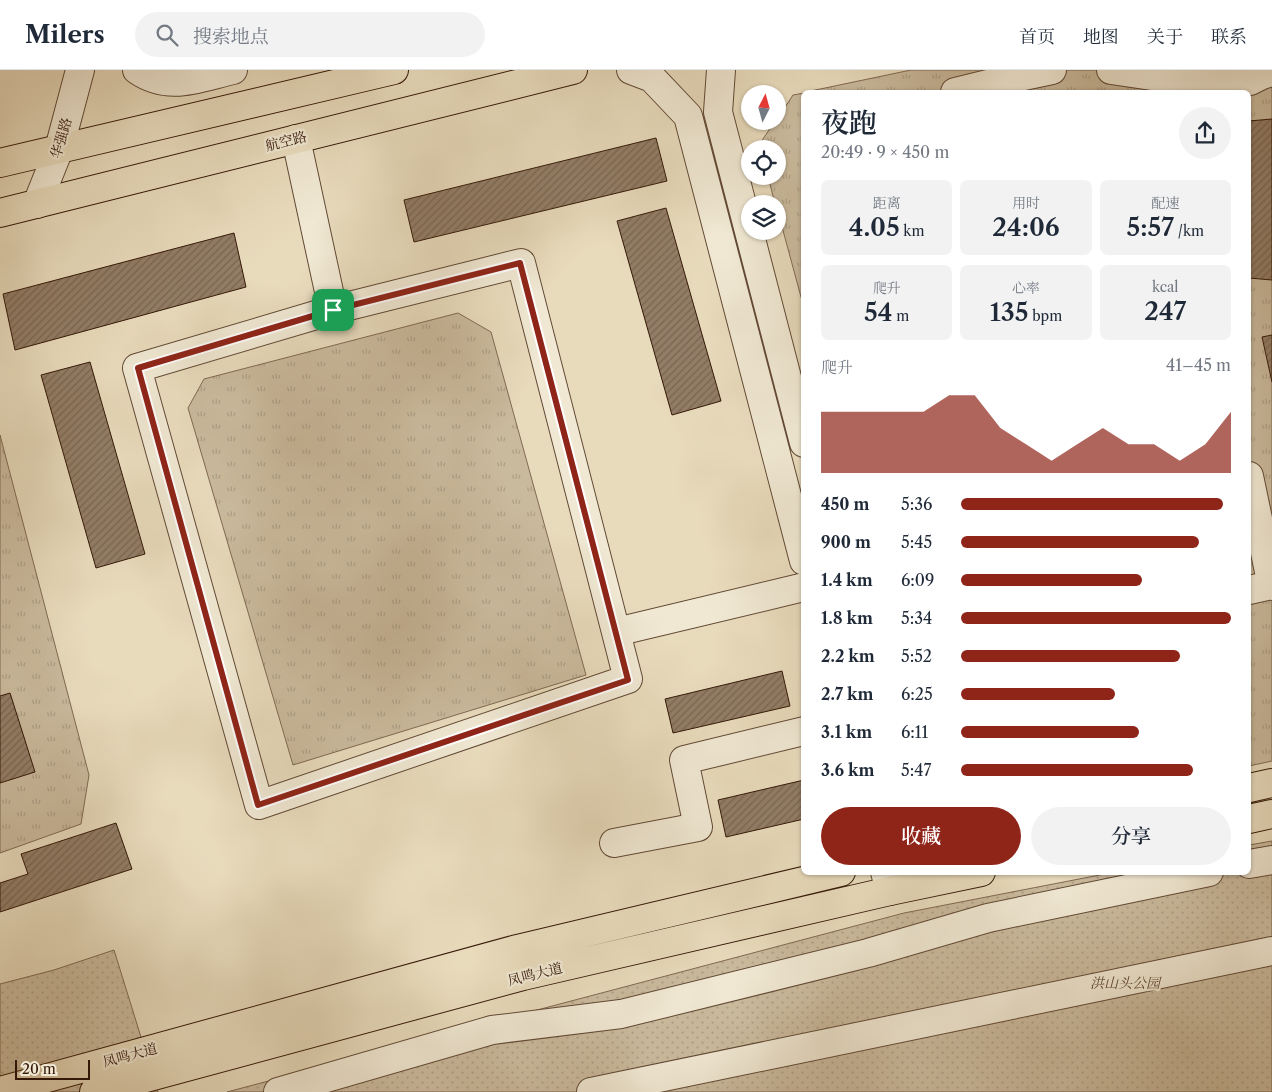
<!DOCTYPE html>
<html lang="zh">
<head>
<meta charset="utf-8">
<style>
	:root { --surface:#fff; --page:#f2f2f3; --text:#1f2937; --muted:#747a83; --line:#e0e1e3; --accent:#8f2418 }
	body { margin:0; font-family:"Libre Caslon Text","Noto Serif SC",serif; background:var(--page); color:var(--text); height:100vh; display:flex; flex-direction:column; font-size:19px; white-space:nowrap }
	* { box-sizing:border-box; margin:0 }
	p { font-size:16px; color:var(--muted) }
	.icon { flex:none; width:28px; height:28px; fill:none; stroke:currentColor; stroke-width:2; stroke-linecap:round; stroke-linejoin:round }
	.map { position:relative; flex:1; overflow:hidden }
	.details { position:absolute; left:801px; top:20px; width:450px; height:785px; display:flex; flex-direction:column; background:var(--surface); border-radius:8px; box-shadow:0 1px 4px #0004 }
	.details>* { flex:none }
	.needle { width:32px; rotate:6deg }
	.tools { position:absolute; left:741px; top:15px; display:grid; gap:10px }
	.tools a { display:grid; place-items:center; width:45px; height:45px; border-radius:50%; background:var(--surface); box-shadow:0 1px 4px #0004; font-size:25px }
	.scale { position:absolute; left:15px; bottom:12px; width:75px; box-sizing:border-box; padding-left:5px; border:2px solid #351808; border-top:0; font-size:14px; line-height:18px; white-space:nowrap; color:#351808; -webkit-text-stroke:4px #f0e8d3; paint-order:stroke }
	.pin { position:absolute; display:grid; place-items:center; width:42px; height:42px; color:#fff; margin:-21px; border-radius:10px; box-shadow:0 2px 8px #0006 }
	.round { display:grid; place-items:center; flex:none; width:52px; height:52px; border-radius:26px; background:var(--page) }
	.headline { display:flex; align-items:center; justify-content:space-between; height:85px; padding:0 20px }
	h1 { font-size:28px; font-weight:600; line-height:38px }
	.stats { display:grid; grid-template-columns:repeat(3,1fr); gap:8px; height:85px; padding:5px 20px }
	.stats div { display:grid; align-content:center; border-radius:8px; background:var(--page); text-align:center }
	.stats b { font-size:25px; font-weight:600 }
	.stats small { font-size:14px; font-weight:400 }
	.stats p { font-size:14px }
	.chart { height:140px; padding:10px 20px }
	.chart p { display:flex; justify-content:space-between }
	.chart svg { width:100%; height:90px; margin-top:5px; fill:var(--accent); opacity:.7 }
	.cta { display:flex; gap:10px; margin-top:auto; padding:10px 20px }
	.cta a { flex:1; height:58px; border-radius:30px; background:var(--accent); color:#fff; font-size:20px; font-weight:600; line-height:58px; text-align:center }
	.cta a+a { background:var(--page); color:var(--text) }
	ul { padding:0 20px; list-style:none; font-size:16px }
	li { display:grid; grid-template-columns:80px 60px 1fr; align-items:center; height:38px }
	li i { height:12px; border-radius:6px; background:var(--accent) }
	header { display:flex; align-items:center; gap:30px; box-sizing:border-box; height:70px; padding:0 25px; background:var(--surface); border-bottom:1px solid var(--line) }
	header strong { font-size:24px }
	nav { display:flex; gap:28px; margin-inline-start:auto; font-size:18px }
	.search { width:350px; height:45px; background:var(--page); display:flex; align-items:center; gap:12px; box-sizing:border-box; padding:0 18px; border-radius:28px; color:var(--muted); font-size:19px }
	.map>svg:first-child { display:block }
	.grass { fill:url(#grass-tufts); stroke:#806952 }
	.park { fill:url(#park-dots); stroke:#806952 }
	.building { fill:url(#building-hatch); stroke:#351808 }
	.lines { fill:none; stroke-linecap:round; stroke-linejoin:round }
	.minor-casing { stroke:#624935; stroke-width:30 }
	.major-casing { stroke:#351808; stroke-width:30 }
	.minor { stroke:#f0e8d3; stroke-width:28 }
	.major { stroke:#e8dbbc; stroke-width:28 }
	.route-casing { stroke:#fff; stroke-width:10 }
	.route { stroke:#8f2418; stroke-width:6 }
	.labels { text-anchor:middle; stroke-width:4.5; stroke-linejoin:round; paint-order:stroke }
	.street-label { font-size:14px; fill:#351808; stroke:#f0e8d3 }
	.park-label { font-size:14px; font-style:italic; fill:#624935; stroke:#f0e8d3 }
</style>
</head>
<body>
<header>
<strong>Milers</strong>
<div class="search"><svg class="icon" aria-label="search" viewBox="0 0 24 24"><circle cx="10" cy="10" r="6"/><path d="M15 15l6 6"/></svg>搜索地点</div>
<nav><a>首页</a><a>地图</a><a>关于</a><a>联系</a></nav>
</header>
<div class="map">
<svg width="1272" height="1022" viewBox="0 0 1272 1022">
	<defs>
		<pattern id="grass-tufts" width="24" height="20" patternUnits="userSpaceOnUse" patternTransform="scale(1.25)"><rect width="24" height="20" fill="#caba9d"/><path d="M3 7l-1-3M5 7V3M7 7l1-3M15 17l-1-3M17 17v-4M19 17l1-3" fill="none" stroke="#ae9f86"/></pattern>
		<pattern id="park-dots" width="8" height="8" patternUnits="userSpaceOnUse" patternTransform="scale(1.25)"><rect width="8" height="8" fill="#caba9d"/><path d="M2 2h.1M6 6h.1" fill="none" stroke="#ae9f86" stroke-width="1.8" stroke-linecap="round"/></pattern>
		<pattern id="building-hatch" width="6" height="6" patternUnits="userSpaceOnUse" patternTransform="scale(1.25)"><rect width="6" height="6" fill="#927d66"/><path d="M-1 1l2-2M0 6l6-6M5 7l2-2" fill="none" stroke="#786552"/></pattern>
	</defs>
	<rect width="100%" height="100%" fill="#e8dbbc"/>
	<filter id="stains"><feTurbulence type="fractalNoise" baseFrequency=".004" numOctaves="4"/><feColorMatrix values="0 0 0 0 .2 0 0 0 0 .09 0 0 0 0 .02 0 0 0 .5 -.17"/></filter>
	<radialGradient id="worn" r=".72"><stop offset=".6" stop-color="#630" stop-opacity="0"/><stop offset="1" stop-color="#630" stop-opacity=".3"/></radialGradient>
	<path class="grass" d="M911,0H1272V691L1249,696V22H806Z
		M804,23V238L778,142V134H775L768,106H778V79H760L759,75L775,51H778V48L793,25Z
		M458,243L491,262L586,605L293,695L188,338L204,309Z
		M0,365L89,705L81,754L0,783Z"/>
	<path class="park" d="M1272,771V1022H227L904,843L1110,803L1249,802V775Z
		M114,880L158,1022H0V914L54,900Z"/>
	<path class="building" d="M1272,49V210L1249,208V51Z
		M656,68L667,111L414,172L404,130Z
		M666,138L721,331L672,345L617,151Z
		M234,163L246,217L15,280L3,224Z
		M1272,265V312L1262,267Z
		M90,292L145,484L96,498L41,305Z
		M782,601L790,636L673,663L665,629Z
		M10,623L35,702L0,713V626Z
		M804,710V749L726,767L718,730Z
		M116,753L132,799L0,842V813L28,804L21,784Z"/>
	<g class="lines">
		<defs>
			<path id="minor" d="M137,0C169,22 198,8 233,0
				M631,0L652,8L688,46L804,491
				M721,0L718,42L804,373
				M1111,0L1199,13
				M955,22L996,12L1052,0
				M1199,22V13L1250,11L1262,5L1272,2
				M296,69L333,240L137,298L259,735L628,609L521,193L333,240
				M37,134L59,79L80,0
				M1249,406L1272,516
				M1249,520L1272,515
				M616,562L804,517
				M614,773L698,757L684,690L804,661
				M1249,794L1272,790
				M885,802L890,821
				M278,1022L492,960L621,944L868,883L988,848L1209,802
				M591,1022L1272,881"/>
			<path id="major" d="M0,93L394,0
				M0,143L573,0
				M1249,718L1272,713
				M1249,749L1272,744
				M0,1021L517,879L841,802
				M94,1022L523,906L890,821L981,802"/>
		</defs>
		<use href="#minor" class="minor-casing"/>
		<use href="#major" class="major-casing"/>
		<use href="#minor" class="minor"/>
		<use href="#major" class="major"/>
	</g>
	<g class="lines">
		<defs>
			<path id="route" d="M520,193L628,610L258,735L138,298L333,240Z"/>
		</defs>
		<use href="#route" class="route-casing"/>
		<use href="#route" class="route"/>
	</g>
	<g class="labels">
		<g class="street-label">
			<text transform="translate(61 68) rotate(-73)" y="5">华强路</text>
			<text transform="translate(286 71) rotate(-14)" y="5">航空路</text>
			<text transform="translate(535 904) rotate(-14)" y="5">凤鸣大道</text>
			<text transform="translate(130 985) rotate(-15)" y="5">凤鸣大道</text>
		</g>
		<g class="park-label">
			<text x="1125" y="918">洪山头公园</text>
		</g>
	</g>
	<rect width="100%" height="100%" filter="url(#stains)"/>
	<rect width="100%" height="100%" fill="url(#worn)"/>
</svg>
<div class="tools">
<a><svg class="needle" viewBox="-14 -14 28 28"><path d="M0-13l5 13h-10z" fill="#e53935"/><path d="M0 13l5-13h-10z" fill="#747a83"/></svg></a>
<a><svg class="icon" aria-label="locate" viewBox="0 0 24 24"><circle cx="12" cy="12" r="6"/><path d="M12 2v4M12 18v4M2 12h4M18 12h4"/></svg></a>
<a><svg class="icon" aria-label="layers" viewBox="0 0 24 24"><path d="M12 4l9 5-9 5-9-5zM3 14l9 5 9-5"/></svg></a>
</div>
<div class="scale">20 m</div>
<div class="pin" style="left:333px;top:240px;background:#1e9e55"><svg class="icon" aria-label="arrive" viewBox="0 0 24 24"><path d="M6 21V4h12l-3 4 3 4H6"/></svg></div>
<section class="details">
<div class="headline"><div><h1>夜跑</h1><p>20:49 · 9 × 450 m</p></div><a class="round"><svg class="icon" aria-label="share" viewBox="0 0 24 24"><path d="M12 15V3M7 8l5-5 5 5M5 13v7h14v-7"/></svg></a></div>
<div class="stats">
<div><p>距离</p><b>4.05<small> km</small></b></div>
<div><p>用时</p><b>24:06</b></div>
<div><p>配速</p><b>5:57<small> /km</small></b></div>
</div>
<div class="stats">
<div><p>爬升</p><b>54<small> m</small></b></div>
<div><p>心率</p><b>135<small> bpm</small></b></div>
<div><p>kcal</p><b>247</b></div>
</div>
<div class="chart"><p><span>爬升</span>41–45 m</p>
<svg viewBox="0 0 160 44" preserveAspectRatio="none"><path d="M0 44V14L10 14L20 14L30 14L40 14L50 6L60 6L70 22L80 30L90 38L100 30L110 22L120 30L130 30L140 38L150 30L160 14V44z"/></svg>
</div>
<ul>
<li><b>450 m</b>5:36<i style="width:97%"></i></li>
<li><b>900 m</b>5:45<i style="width:88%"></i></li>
<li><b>1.4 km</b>6:09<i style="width:67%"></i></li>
<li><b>1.8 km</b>5:34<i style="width:100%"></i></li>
<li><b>2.2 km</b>5:52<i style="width:81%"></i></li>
<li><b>2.7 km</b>6:25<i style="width:57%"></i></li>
<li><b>3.1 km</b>6:11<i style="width:66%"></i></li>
<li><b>3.6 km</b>5:47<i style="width:86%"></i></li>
</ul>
<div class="cta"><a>收藏</a><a>分享</a></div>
</section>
</div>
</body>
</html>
